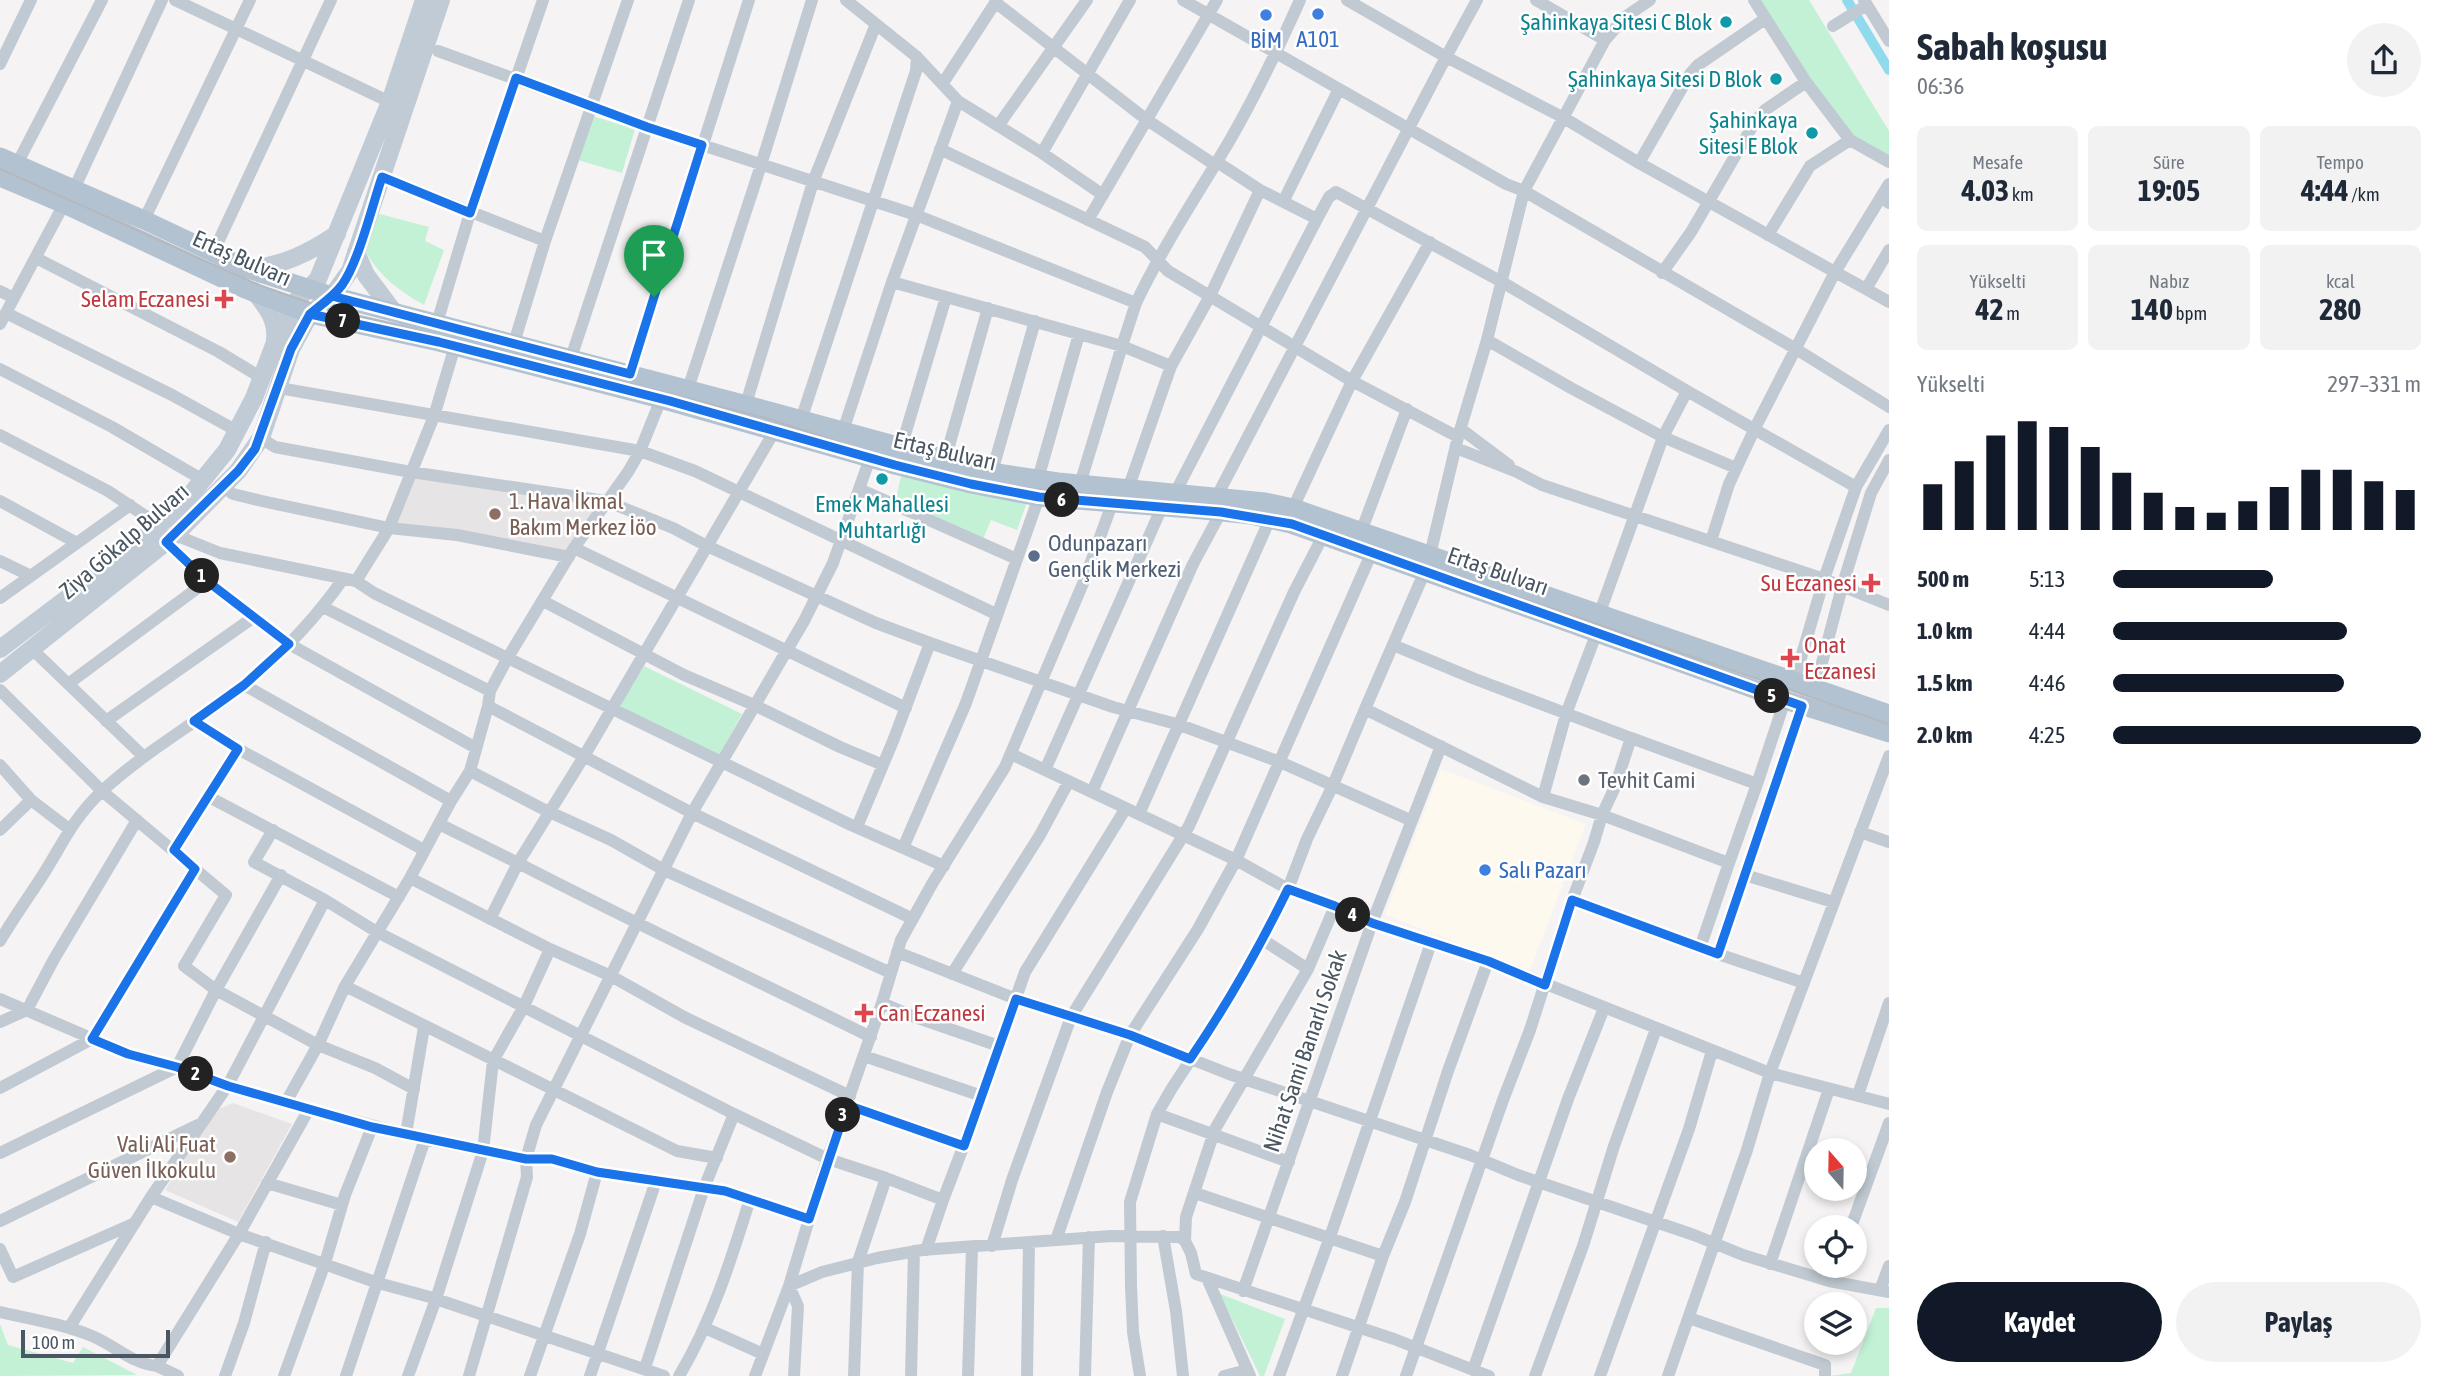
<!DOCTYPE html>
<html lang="tr">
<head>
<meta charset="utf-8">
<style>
	:root { --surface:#fff; --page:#f2f2f3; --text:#1f2937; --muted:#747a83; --accent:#111827 }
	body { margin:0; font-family:"Asap Condensed",sans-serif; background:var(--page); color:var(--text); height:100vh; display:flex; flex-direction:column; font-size:26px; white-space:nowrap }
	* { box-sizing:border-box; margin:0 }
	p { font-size:23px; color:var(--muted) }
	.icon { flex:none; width:38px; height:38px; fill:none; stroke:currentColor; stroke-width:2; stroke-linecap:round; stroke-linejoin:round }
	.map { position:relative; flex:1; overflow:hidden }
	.drawer { display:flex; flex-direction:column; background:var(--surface); width:560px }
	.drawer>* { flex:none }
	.needle { width:46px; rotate:340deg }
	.buttons { position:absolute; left:1804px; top:1138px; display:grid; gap:14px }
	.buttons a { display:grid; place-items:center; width:63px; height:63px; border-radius:50%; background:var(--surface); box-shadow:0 4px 10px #0003; font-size:35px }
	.scale { position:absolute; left:21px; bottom:18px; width:149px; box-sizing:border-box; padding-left:7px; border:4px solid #4a5661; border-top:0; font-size:19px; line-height:24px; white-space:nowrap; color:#4a5661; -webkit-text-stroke:5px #fff; paint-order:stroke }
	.pin { position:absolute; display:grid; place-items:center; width:60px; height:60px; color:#fff; margin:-72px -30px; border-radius:50% 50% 50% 0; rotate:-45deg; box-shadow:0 0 7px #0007 }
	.pin .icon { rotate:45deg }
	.km { position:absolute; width:35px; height:35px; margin:-18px; border-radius:50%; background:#222; color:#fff; font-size:19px; line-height:35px; text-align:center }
	.round { display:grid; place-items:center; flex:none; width:74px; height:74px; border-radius:37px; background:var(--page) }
	.overview { display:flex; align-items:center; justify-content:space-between; height:119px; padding:0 28px }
	h1 { font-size:38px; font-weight:700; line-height:52px }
	.figures { display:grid; grid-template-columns:repeat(3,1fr); gap:10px; height:119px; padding:7px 28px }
	.figures div { display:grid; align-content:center; border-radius:10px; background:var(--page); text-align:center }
	.figures b { font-size:30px; font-weight:700 }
	.figures small { font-size:19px; font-weight:400 }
	.figures p { font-size:19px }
	.chart { height:196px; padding:14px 28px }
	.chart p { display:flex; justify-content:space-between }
	.chart svg { width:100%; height:126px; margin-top:7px; stroke:var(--accent); stroke-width:6 }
	.button { display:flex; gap:14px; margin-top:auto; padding:14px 28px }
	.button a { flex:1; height:80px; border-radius:42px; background:var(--accent); color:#fff; font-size:28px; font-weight:700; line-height:80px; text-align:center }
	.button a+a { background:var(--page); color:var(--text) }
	ul { padding:0 28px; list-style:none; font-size:23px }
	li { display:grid; grid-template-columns:112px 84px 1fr; align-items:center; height:52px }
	li i { height:18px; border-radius:9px; background:var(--accent) }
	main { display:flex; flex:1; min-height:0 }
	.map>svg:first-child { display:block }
	.commercial { fill:#fdf9ef }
	.education { fill:#e6e4e5 }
	.green { fill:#c3f1d5 }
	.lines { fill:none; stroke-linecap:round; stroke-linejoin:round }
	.canal { stroke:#90daee; stroke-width:10 }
	.street { stroke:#c1cad2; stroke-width:12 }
	.secondary { stroke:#c1cbd6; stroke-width:18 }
	.primary { stroke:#b3c2d1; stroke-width:19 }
	.tram { stroke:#b5b8bd; stroke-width:2 }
	.route-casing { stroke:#fff; stroke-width:14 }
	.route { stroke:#1a73e8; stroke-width:9 }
	.shop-dot { fill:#3f7fe0; stroke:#fff; stroke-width:2.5 }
	.culture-dot { fill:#0f9aa8; stroke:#fff; stroke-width:2.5 }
	.health-dot { fill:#e0444e; stroke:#fff; stroke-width:2.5 }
	.education-dot { fill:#8d6e63; stroke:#fff; stroke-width:2.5 }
	.service-dot { fill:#5c6f8a; stroke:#fff; stroke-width:2.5 }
	.worship-dot { fill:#6b7280; stroke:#fff; stroke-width:2.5 }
	.labels { text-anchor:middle; stroke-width:5; stroke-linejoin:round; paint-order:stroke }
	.culture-label { font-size:23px; fill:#0d838f; stroke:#fff; text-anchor:end }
	.shop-label { font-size:23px; fill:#366cbe; stroke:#fff }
	.street-label { font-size:23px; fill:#4a5661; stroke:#fff }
	.health-label { font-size:23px; fill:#be3a42; stroke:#fff; text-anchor:end }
	.education-label { font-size:23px; fill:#785e54; stroke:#fff; text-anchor:start }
	.service-label { font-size:23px; fill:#4e5e75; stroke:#fff; text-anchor:start }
	.worship-label { font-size:23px; fill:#5b616d; stroke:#fff; text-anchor:start }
</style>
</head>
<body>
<main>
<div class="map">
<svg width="1889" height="1376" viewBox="0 0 1889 1376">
	<rect width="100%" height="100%" fill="#f5f3f3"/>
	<path class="commercial" d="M1441,769L1586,824L1530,970L1385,915Z"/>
	<path class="education" d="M411,472L606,501L569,557L389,528Z
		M233,1103L292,1124L238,1222L165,1190L216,1110Z"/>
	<path class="green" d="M1756,0H1809L1889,131V158L1851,137Z
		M592,116L635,129L622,173L578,160Z
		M376,213L429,227L425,241L444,250L424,305C399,291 377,275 364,248Z
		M902,472L1027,502L1017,530L991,520L983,539L895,503Z
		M644,666L742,714L718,757L619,707Z
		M1220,1294L1285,1319L1264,1376H1260Z
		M1876,1308H1889V1376H1829L1851,1373Z
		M0,1324L8,1345L73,1363L83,1347L137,1375L0,1376Z"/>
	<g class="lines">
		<path class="canal" d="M1847,0L1889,70"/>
		<path class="street" d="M175,0L390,102
			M846,0L917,57L958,101L1042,153L1130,0
			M1183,0L1506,184L1524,191L1796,349L1889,407
			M1347,0L1446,57L1477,0
			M1536,0L1605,40
			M1650,0L1625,17L1605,40L1524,191L1487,340L1571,388L1663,437L1736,468
			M1754,0L1806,82L1850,140L1889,162
			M1864,0L1889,41
			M995,2L1147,120L1215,165
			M1765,19L1698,65L1690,74L1639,163L1835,272L1881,197
			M1833,26L1867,5
			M438,51L647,127L916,215L1136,303C1163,246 1198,194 1230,140C1256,95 1279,47 1300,0
			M0,64L31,0
			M943,83L997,0
			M998,126L1087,0
			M940,149L1145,247L1168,271L1352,381L1458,437
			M1042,153L1103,195
			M1217,162L1260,190L1317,219
			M17,164L102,0
			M382,177L545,241L628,0
			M1889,184L1881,197L1889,203
			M74,189L162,0
			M1284,200L1339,89
			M144,220L250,0
			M1088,220L1217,0
			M1768,235L1810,166L1850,140
			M213,253L331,0
			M36,258L219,352L262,378
			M1662,273L1691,232L1756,120L1765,110L1806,82
			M892,282L1122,346L1136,303
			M1866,289L1889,302
			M0,291L14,298
			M6,313L172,395L237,431
			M437,323L470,213L543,0
			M0,324L64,204
			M514,343L545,241
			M571,358L689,0
			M0,369L112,427L203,480
			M630,374L749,0
			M279,388L640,451L695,471L996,614
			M688,389L761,165L812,0
			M746,404L813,182L876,24
			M801,420L916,71L917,57
			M1461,429L1509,465
			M843,431L892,282L958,101
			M774,432L583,758L518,863C634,923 753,979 871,1037
			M0,435L108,491L159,525L166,542L207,581L289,644L476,748
			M261,438L275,447L411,472L606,501L673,528L707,546L876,623L930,643
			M901,448L946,297
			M1456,448L1517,472L1542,485L1824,579L1889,605
			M945,460L988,308
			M992,472L1035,321
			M1038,479L1079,334
			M1080,484L1122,346L1171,366
			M222,486L233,494L262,501L389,528L457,535L569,557
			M859,489L1017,559
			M1128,489L1171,366L1210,296L1260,190
			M1175,493L1317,219L1329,197L1336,192L1502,282L1687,391
			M1217,496L1446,57L1564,118L1639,163
			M0,501L77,543
			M1293,508L1352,381L1430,242
			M1361,532L1407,409
			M175,535L220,553L356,581L374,593L851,825L944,866
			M1711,541L1729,484L1755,428L1835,272L1866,289L1889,250
			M574,548L906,708
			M1430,555L1458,437L1487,340
			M0,561L31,576
			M1425,571L1365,709L1543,797L1602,815L1729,863L1757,784
			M356,581L389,528L434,416L455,346
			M0,598L130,505
			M543,601L684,675L754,705L840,747L883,765
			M323,607L490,691
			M1599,615L1663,437L1687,391L1856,487
			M1393,645L1475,679L1631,738
			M33,650L144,757
			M1794,682L1824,579L1856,487L1889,430
			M68,684L207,581
			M244,685L451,801
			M1815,689L1842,587L1871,493L1889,460
			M0,690L102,791L226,895L184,966L216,990L318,1045L375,1068L414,1089
			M488,706L692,813L913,919
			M106,721L254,617
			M194,721L238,749L424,850
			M1011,754L1236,860L1288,889L1335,906L1372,923L1488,961L1448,1071L1405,1202L1383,1256L1195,1193
			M0,765L31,800L69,829
			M1045,770L1162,507
			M470,771L543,809L611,840L664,870L891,973
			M1092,792L1193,564L1221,512
			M209,797L399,897
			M1543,797L1566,714L1597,632
			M1139,814L1270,519
			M439,824L518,863L490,919
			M857,827L893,741L930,643L1113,707L1180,725L1280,762L1410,820
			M0,830L31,800
			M273,830L254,862L325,900
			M1860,832L1889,842
			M903,848L966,703L1039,497
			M175,850L238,749
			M1745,875L1833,902
			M410,878L550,949L611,976L684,1017L850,1096
			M1572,900L1700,948L1804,983
			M1335,906L1308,969L1215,1129L1186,1217L1185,1241L1191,1253L1196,1274L1394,1339L1489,1376
			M1263,940L1308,969
			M0,941C14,917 31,894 46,870C65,839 74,818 101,792C145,751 199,722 245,684C283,653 315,619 343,579
			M1700,948L1729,863
			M897,952L1016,999L1130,1035L1229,1074L1470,1155L1518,1175L1694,1235L1743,1255L1829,1281L1889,1292
			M1718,954L1802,706
			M1488,961L1770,1073L1889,1104
			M952,974L1040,835L1069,781
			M345,986L677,1151L717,1158
			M0,999L128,1054L177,1067L228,1085L309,1109L425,1139L346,1376
			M882,1003L912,1016L999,1046
			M0,1022L27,1010L54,959L137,820
			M864,1056L982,1096
			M0,1088L92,1039L195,869
			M1858,1095L1889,1003
			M286,1102L318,1045L345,986L410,878L451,801L470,771L488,706L490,691L507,659L574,548L628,472L640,451L661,399
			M847,1105L964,1146
			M1157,1114L1289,1162
			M406,1134L424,1027
			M425,1139L526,1159L527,1177L469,1376
			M0,1153L177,1067L216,990L281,875
			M597,1172L552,1159H526L536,1125L692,813L804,621L833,563L870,458
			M886,1178L943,1200L926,1250
			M267,1183L342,1205
			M151,1197L239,1234L378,1283L430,1297L664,1376
			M943,1200L970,1129L1025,972L1126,808
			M0,1221L198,1125
			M1851,1227L1889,1123
			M1163,1236L1176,1311L1183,1376
			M1056,1240L1107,1092L1130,1035L1198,929L1236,860L1372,552
			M992,1246L1012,1180L1071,1017L1189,826L1294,592L1324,534
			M0,1249L13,1277L135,1223
			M1770,1264L1829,1089
			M1207,1278L1250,1376
			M1829,1281L1836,1265
			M1880,1290L1889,1266
			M1243,1291L1372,923L1441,746
			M0,1312C31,1319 63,1324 92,1336C114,1345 133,1364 157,1366L239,1234L309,1109
			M1689,1318L1825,1365V1376
			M69,1328L151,1197L228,1085L325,900L377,932L734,1114
			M705,1328L763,1354
			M157,1366L178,1376
			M645,1368L704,1188L734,1114L828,1159L886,1178L858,1262L854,1376
			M1473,1370L1568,1099L1604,1008
			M225,1376L244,1323L266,1242
			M284,1376L325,1263L345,1195L372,1127
			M408,1376L436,1299L483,1151L493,1061L524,1006L550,949
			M530,1376L580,1234L597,1172L725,1191L809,1219
			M590,1376L656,1181
			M679,1376C712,1321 731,1260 750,1199
			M755,1376L789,1286L825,1166L882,1003L901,940L932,884L1005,767L1084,581L1112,504
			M794,1376L798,1306L789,1286L822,1272L877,1258L922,1250L1111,1236L1180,1237L1185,1241
			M911,1376L914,1251
			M968,1376L972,1248
			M1027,1376L1029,1242
			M1085,1376L1089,1237
			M1140,1376L1133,1332L1131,1286L1130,1202L1157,1114L1172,1088L1218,1018L1263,940L1288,889L1307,839L1333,785L1365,709
			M1224,1376L1247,1370
			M1279,1376L1330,1237L1431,943
			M1342,1376L1383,1256
			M1406,1376L1503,1100L1530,1030L1568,911L1594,842L1602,815L1615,787L1631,738L1757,784L1785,700
			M1535,1376L1583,1246L1614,1146L1656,1029
			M1600,1376L1689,1129L1712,1051
			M1668,1376L1747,1150L1770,1073L1889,756"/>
		<path class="secondary" d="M356,252L366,275L393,311
			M248,269C282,266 309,253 337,234
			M254,291C267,308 277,319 275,340
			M0,649L118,560L183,504L227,450L254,398L274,345L296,301L318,279L390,102L424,0
			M0,674L175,535L238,471L261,438L291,349L310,314L332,296L350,271L441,0"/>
		<path class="primary" d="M0,157L144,220L248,269L332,296L754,407L997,473L1058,482L1265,502L1293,508L1889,714
			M0,177L64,204L245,289L310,314L439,342L661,399L895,465L971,484L1039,497L1203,510L1251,515L1291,524L1785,700L1889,733"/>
		<path class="tram" d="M0,169L259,285L319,306L766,418L872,453L979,480L1034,489L1246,510L1290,519L1889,724"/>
	</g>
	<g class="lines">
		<defs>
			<path id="route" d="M654,297L630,374L332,296L310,314L291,349L255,449L238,471L166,542L207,581L289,644L244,685L194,721L238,749L174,850L195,869L92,1039L128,1054L177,1067L228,1086L372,1127L526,1159H552L597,1172L725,1191L809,1219L847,1105L964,1146L1016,999L1130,1035L1190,1059C1227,1005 1259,948 1288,889L1335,906L1372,923L1488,961L1545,985L1572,900L1718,954L1802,706L1292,524L1221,512L1039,497L971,484L895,465L670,401L439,342L310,314C321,305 334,296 342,285C359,261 372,206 382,177L470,213L516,78L647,127L702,145L654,297"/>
		</defs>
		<use href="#route" class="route-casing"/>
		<use href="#route" class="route"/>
	</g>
	<g class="shop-dot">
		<circle cx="1318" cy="14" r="7"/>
		<circle cx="1266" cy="15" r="7"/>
		<circle cx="1485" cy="870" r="7"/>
	</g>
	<g class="culture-dot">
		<circle cx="1726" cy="22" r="7"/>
		<circle cx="1776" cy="79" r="7"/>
		<circle cx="1812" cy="133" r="7"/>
		<circle cx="882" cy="479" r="7"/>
	</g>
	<g class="health-dot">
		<path d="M220.5 288.5h7v7h7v7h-7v7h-7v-7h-7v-7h7z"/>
		<path d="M1867.5 572.5h7v7h7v7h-7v7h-7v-7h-7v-7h7z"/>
		<path d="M1786.5 647.5h7v7h7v7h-7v7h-7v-7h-7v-7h7z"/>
		<path d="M860.5 1002.5h7v7h7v7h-7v7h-7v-7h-7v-7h7z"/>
	</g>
	<g class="education-dot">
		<circle cx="495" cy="514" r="7"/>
		<circle cx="230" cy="1157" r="7"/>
	</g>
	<circle class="service-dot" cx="1034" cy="556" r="7"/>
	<circle class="worship-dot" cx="1584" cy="780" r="7"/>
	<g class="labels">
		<g class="culture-label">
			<text x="1712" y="30">Şahinkaya Sitesi C Blok</text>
			<text x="1762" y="87">Şahinkaya Sitesi D Blok</text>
			<text x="1798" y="128">Şahinkaya<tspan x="1798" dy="26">Sitesi E Blok</tspan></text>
			<text x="882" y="512" text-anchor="middle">Emek Mahallesi<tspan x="882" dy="26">Muhtarlığı</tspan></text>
		</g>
		<g class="shop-label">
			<text x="1318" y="47">A101</text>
			<text x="1266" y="48">BİM</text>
			<text x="1499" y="878" text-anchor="start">Salı Pazarı</text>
		</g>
		<g class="street-label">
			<text transform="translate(242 258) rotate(24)" y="8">Ertaş Bulvarı</text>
			<text transform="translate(945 451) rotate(13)" y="8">Ertaş Bulvarı</text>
			<text transform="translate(124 541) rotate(-41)" y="8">Ziya Gökalp Bulvarı</text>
			<text transform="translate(1498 571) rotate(19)" y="8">Ertaş Bulvarı</text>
			<text transform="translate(1305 1051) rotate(-71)" y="8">Nihat Sami Banarlı Sokak</text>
		</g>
		<g class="health-label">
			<text x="210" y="307">Selam Eczanesi</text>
			<text x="1857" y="591">Su Eczanesi</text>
			<text x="1804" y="653" text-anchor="start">Onat<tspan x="1804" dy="26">Eczanesi</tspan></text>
			<text x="878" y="1021" text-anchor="start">Can Eczanesi</text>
		</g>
		<g class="education-label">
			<text x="509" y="509">1. Hava İkmal<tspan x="509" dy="26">Bakım Merkez İöo</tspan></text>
			<text x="216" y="1152" text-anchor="end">Vali Ali Fuat<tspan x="216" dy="26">Güven İlkokulu</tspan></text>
		</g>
		<g class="service-label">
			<text x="1048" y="551">Odunpazarı<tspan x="1048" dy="26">Gençlik Merkezi</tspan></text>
		</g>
		<g class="worship-label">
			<text x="1598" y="788">Tevhit Cami</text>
		</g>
	</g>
</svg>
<div class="buttons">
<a><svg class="needle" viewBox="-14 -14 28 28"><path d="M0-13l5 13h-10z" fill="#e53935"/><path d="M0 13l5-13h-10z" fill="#747a83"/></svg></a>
<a><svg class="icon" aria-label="locate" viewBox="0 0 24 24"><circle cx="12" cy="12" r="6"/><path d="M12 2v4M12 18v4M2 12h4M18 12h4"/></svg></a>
<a><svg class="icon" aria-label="layers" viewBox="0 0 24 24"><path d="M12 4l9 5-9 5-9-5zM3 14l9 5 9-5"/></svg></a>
</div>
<div class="scale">100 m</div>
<div class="pin" style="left:654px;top:297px;background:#1e9e55"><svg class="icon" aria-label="arrive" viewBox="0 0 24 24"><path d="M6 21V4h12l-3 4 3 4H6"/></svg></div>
<b class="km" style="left:202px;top:576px">1</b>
<b class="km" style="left:196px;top:1074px">2</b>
<b class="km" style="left:843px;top:1115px">3</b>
<b class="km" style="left:1353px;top:915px">4</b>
<b class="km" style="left:1772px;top:696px">5</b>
<b class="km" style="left:1062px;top:500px">6</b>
<b class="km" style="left:343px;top:321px">7</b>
</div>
<section class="drawer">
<div class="overview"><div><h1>Sabah koşusu</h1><p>06:36</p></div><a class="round"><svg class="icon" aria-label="share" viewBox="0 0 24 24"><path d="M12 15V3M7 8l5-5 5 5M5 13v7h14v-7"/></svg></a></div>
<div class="figures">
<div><p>Mesafe</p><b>4.03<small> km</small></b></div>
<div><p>Süre</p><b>19:05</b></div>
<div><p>Tempo</p><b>4:44<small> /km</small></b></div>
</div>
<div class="figures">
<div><p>Yükselti</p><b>42<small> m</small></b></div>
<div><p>Nabız</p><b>140<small> bpm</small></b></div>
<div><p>kcal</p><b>280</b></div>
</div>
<div class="chart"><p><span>Yükselti</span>297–331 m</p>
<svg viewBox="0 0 160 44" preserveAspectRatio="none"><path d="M5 44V28M15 44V20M25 44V11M35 44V6M45 44V8M55 44V15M65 44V24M75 44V31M85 44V36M95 44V38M105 44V34M115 44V29M125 44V23M135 44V23M145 44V27M155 44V30"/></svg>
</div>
<ul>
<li><b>500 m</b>5:13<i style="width:52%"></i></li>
<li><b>1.0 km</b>4:44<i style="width:76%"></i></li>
<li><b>1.5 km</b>4:46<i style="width:75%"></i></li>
<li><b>2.0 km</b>4:25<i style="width:100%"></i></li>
</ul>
<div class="button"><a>Kaydet</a><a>Paylaş</a></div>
</section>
</main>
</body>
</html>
